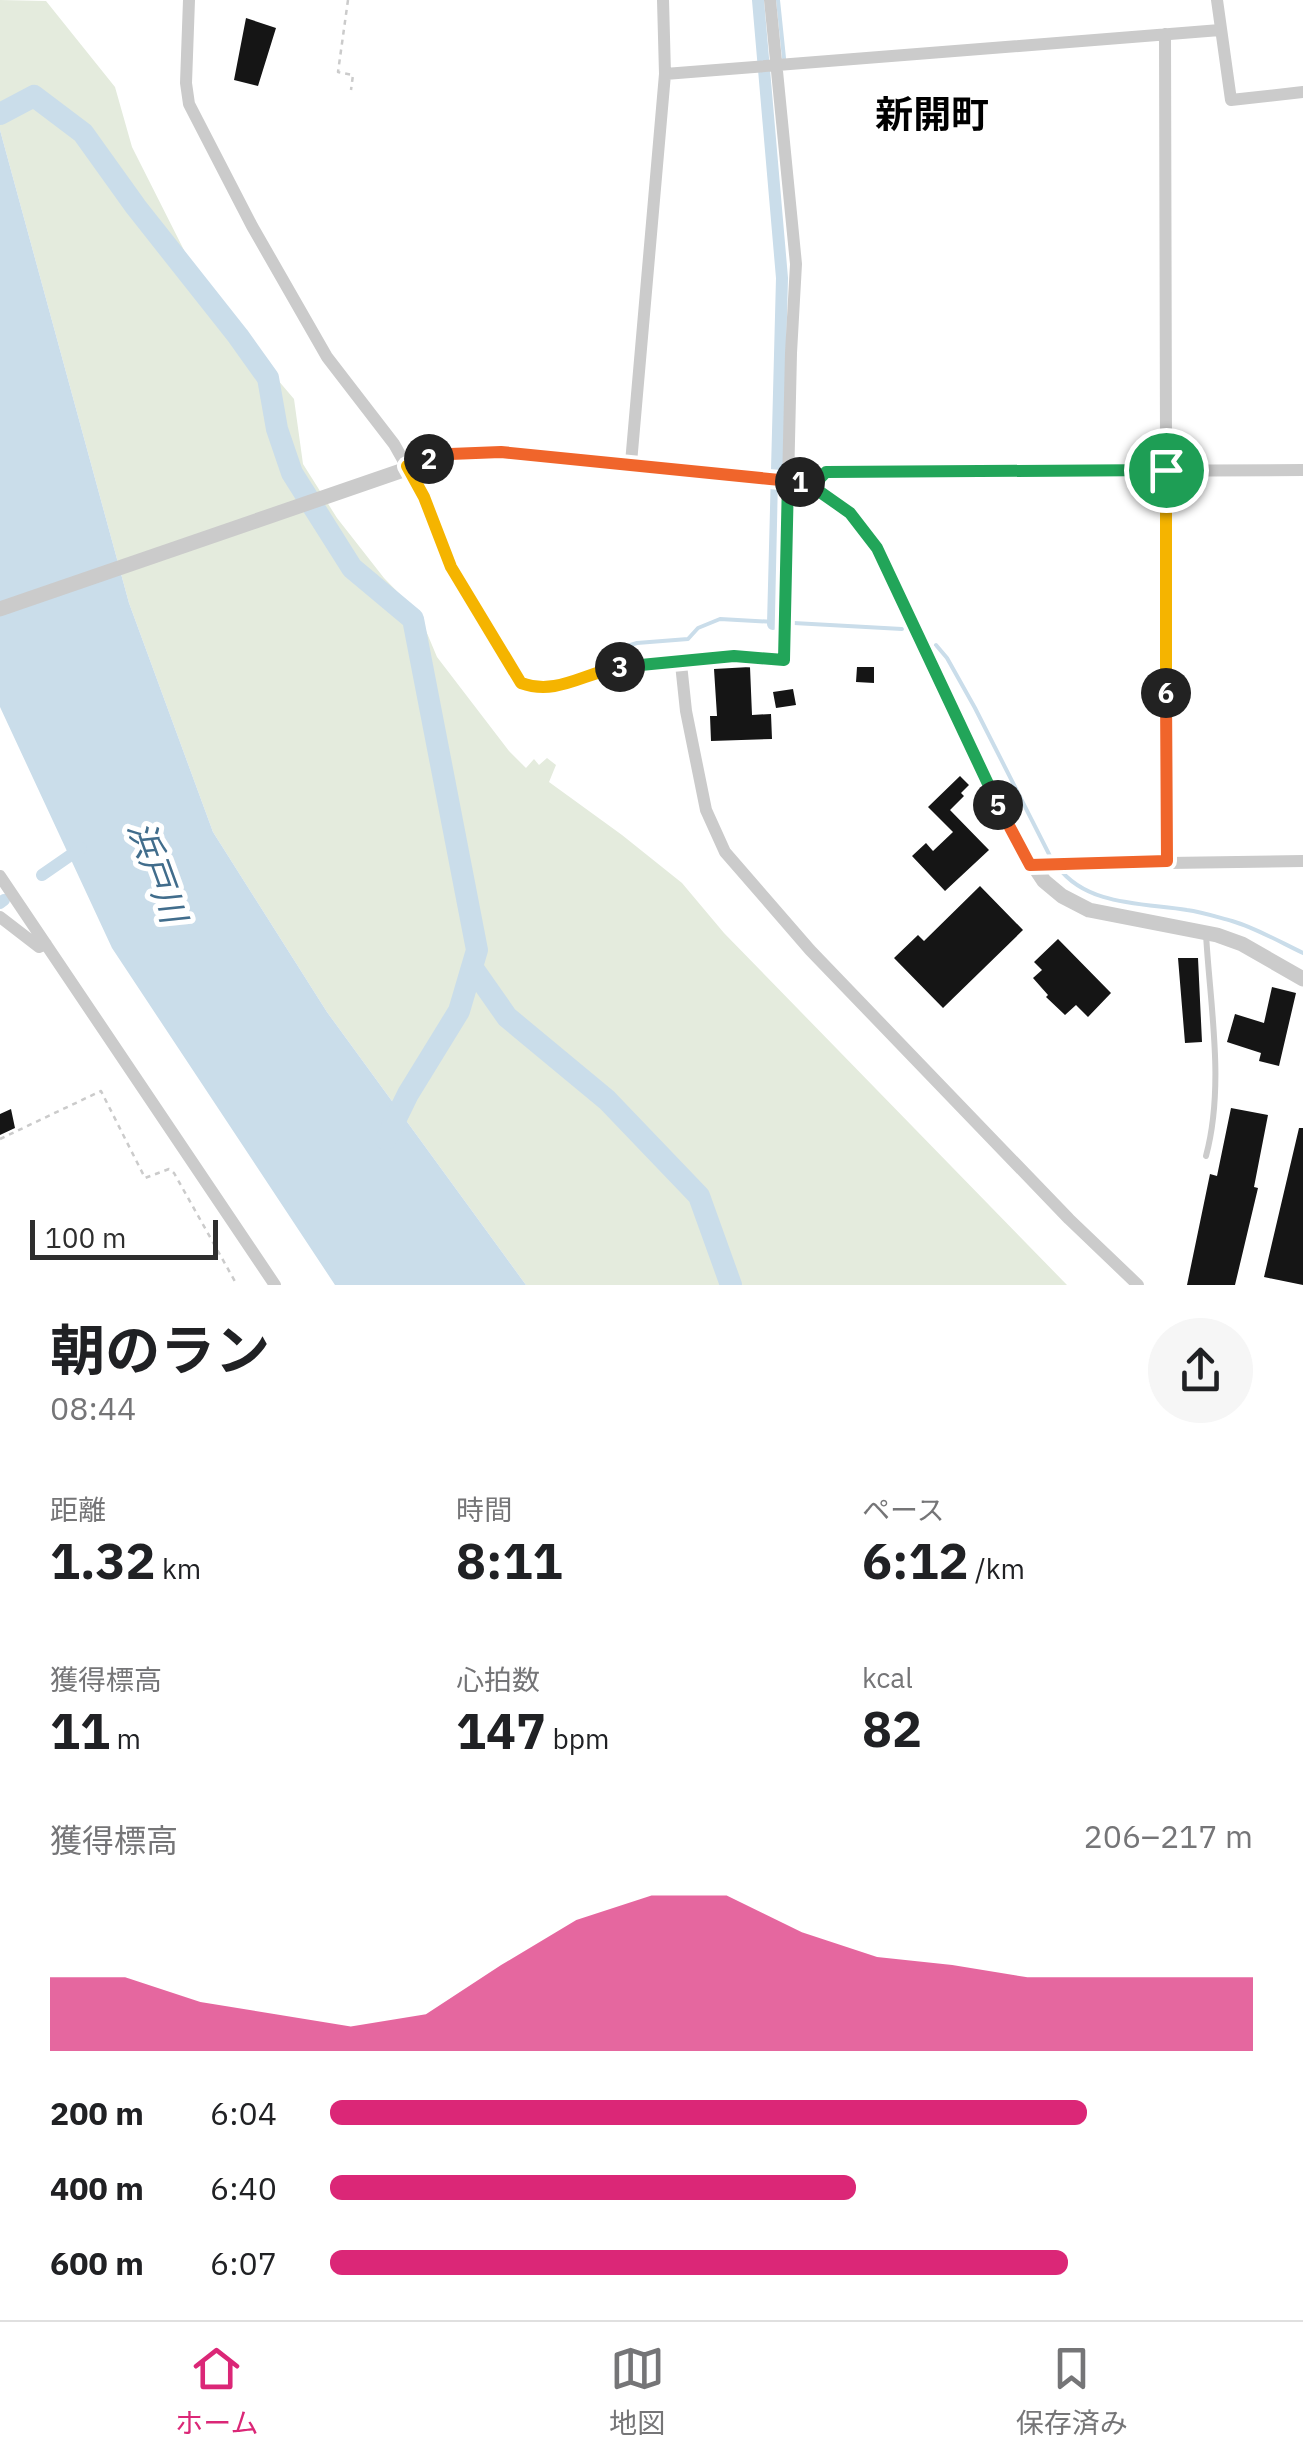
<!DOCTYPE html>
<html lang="ja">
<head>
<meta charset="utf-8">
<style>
	:root { --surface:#fff; --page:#f6f6f6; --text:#202124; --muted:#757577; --line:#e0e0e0; --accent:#db2777 }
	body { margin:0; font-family:"IBM Plex Sans","Noto Sans JP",sans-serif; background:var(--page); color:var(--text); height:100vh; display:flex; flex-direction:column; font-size:38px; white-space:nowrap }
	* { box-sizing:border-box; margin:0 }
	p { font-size:32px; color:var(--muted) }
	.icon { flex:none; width:55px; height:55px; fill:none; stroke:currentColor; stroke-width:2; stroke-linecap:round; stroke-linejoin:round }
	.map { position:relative; height:1285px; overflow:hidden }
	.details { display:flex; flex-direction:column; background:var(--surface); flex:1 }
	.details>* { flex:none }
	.scale { position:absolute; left:30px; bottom:25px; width:188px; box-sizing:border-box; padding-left:10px; border:5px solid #2e2e2e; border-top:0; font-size:28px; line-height:35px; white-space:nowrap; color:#2e2e2e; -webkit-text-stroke:8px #fff; paint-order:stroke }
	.pin { position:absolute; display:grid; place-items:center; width:85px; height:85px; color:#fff; margin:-42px; border:5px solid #fff; border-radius:50%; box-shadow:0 2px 10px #0007 }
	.km { position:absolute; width:50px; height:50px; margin:-25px; border-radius:50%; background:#222; color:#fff; font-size:28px; line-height:50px; text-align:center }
	.round { display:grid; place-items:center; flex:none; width:105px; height:105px; border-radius:52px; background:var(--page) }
	.summary { display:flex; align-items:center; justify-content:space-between; height:170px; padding:0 50px }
	h1 { font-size:55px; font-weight:700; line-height:75px }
	.stats { display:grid; grid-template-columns:repeat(3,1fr); gap:15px; height:170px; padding:10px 50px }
	.stats div { display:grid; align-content:center }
	.stats b { font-size:50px; font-weight:700 }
	.stats small { font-size:28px; font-weight:400 }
	.stats p { font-size:28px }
	.chart { height:280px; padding:20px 50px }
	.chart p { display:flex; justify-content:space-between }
	.chart svg { width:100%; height:180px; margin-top:10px; fill:var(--accent); opacity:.7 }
	ul { padding:0 50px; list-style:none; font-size:32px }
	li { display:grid; grid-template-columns:160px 120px 1fr; align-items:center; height:75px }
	li i { height:25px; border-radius:12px; background:var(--accent) }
	.dock { display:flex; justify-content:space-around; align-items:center; height:140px; border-top:2px solid var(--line); background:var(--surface); font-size:28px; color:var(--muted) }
	.dock a { display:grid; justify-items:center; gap:5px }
	.dock .selected { color:var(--accent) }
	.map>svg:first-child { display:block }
	.green { fill:#e4ebdd }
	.water { fill:#caddea }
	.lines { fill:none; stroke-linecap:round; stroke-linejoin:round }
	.stream { stroke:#caddea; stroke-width:4 }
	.canal { stroke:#caddea; stroke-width:12 }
	.river { stroke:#caddea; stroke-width:22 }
	.building { fill:#151515 }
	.path { stroke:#cbcbcb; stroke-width:2.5; stroke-dasharray:5 5; stroke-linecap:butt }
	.service { stroke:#cbcbcb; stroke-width:6 }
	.minor { stroke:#cbcbcb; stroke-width:12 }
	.tertiary { stroke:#cbcbcb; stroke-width:15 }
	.split-1-casing { stroke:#fff; stroke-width:20 }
	.split-2-casing { stroke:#fff; stroke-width:20 }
	.split-3-casing { stroke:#fff; stroke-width:20 }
	.split-4-casing { stroke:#fff; stroke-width:20 }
	.split-5-casing { stroke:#fff; stroke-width:20 }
	.split-6-casing { stroke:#fff; stroke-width:20 }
	.split-7-casing { stroke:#fff; stroke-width:20 }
	.split-1 { stroke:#22a559; stroke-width:12 }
	.split-2 { stroke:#f0652b; stroke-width:12 }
	.split-3 { stroke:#f5b400; stroke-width:12 }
	.split-4 { stroke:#22a559; stroke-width:12 }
	.split-5 { stroke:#22a559; stroke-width:12 }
	.split-6 { stroke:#f0652b; stroke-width:12 }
	.split-7 { stroke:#f5b400; stroke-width:12 }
	.labels { text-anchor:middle; stroke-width:10; stroke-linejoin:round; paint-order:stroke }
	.water-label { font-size:35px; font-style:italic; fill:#416d8c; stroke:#fff }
	.quarter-label { font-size:38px; font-weight:bold; fill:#000; stroke:#fff }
</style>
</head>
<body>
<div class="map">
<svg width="1303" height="1285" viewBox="0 0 1303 1285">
	<rect width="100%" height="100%" fill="#fff"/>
	<path class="green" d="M0,0L46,1L115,87L132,147L191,264L266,366L294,399L303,464L337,518L384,578L419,614L437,657L509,751L526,768L534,759L539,765L547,758L556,765L549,782L622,835L682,883L724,933L1067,1285H526L327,1012L213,832L129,603L0,130Z"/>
	<path class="water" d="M0,130L129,603L213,832L327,1012L526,1285H335L112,948L0,707Z"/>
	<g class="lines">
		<path class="stream" d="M778,0L784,58
			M936,645L947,658L975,708L1052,860
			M607,652L637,643L688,639L698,628L720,619L902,629
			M1058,867C1087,906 1143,903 1187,910C1202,912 1217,917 1232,921C1256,928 1280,942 1303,953"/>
		<path class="canal" d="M758,0L782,278L773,624
			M42,875L81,848
			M0,903L4,900"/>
		<path class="river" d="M0,114L34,96L83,133L136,207L238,336L268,378L277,429L292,473L352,568L413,619L477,950L459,1011L408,1094L386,1139
			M472,967L507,1017L607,1100L699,1196L731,1285"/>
	</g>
	<path class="building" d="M246,18L276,28L258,86L234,80Z
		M750,667L752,715L771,714L772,739L711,741L710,716H717L714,669Z
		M857,667H874V683L856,682Z
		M793,689L796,705L776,708L773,692Z
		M960,776L969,785L961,793L964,796L950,810L989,850L945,891L912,856L926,843L933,851L953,832L928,807Z
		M980,886L1023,930L943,1008L894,958L918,935L924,941Z
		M1058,939L1111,993L1088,1017L1076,1005L1065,1015L1046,997L1048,995L1033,978L1042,970L1034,962Z
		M1178,958H1198L1202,1042L1185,1043Z
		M1272,987L1296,993L1279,1066L1259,1061L1261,1053L1227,1042L1235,1014L1264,1023Z
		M1231,1108L1268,1115L1254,1187L1258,1188L1235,1285H1187L1210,1174L1217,1176Z
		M11,1109L15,1128L0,1135V1114Z
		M1299,1128H1303V1285L1264,1277Z"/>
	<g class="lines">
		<path class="path" d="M348,0L338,72L353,75L351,90
			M0,1139L101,1091L145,1178L169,1169L174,1173L237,1285"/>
		<path class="service" d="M1206,1156C1225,1085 1210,1006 1206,934"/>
		<path class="minor" d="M189,0L186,83L189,104L252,226L327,357L394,444L424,497L451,567L521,683L539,689L560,686L593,672L651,662L681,664L734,656L784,660L791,353L796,264L770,0
			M1217,0L1231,100L1303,92
			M1165,34L1167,861
			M665,74L1220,30
			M631,463L665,74L663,0
			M812,487L826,472L1303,470
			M681,664L686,711L706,810L725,852L810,950L1069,1219L1138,1285
			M1030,865L1303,861
			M0,876L275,1285
			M0,917L39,947L46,944"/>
		<path class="tertiary" d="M0,609L450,454L501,452L801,483L839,503L869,535L1010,830L1044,881L1062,896L1089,910L1217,935L1242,944L1303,979"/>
	</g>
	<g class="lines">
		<defs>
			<path id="split-1" d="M800,482L812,487L826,472L1166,470"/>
			<path id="split-2" d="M429,459L450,454L501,452L800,482"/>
			<path id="split-3" d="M429,459L407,466L424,497L451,567L521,683C557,696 584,673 620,667"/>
			<path id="split-4" d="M620,667L734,656L784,660L788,479L813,487"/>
			<path id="split-5" d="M813,487L850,513L877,548L998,805"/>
			<path id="split-6" d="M998,805L1030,865L1167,861L1166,693"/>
			<path id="split-7" d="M1166,470V693"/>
		</defs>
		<use href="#split-1" class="split-1-casing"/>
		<use href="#split-2" class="split-2-casing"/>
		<use href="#split-3" class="split-3-casing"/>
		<use href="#split-4" class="split-4-casing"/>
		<use href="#split-5" class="split-5-casing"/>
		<use href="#split-6" class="split-6-casing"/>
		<use href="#split-7" class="split-7-casing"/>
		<use href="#split-1" class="split-1"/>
		<use href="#split-2" class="split-2"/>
		<use href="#split-3" class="split-3"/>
		<use href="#split-4" class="split-4"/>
		<use href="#split-5" class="split-5"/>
		<use href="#split-6" class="split-6"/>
		<use href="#split-7" class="split-7"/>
	</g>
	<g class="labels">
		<g class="water-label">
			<text transform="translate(157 872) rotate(70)" y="12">浜戸川</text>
		</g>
		<g class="quarter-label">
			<text x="932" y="128">新開町</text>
		</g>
	</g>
</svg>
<div class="scale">100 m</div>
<div class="pin" style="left:1166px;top:470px;background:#1e9e55"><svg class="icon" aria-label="arrive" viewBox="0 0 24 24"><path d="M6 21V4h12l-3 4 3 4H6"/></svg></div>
<b class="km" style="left:800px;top:482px">1</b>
<b class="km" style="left:429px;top:459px">2</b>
<b class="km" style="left:620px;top:667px">3</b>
<b class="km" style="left:998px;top:805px">5</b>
<b class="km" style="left:1166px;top:693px">6</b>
</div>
<section class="details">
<div class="summary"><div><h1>朝のラン</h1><p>08:44</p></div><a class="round"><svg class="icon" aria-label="share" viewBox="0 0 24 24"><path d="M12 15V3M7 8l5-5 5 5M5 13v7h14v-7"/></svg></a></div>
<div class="stats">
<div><p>距離</p><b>1.32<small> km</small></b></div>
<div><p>時間</p><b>8:11</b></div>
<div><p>ペース</p><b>6:12<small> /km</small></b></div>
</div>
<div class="stats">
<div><p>獲得標高</p><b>11<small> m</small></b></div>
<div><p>心拍数</p><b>147<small> bpm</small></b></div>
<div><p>kcal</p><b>82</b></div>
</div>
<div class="chart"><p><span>獲得標高</span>206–217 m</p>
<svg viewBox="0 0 160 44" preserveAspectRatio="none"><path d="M0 44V26L10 26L20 32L30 35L40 38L50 35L60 23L70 12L80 6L90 6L100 15L110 21L120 23L130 26L140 26L150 26L160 26V44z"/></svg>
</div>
<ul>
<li><b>200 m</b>6:04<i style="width:82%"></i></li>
<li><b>400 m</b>6:40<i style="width:57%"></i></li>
<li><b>600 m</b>6:07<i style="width:80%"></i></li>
</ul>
</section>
<nav class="dock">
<a class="selected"><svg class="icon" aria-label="home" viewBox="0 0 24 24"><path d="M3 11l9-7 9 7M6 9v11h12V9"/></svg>ホーム</a>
<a><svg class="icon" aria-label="map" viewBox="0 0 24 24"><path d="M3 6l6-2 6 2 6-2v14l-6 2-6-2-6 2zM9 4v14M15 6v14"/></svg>地図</a>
<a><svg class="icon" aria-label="saved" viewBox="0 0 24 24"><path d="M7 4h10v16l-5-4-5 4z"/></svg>保存済み</a>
</nav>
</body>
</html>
